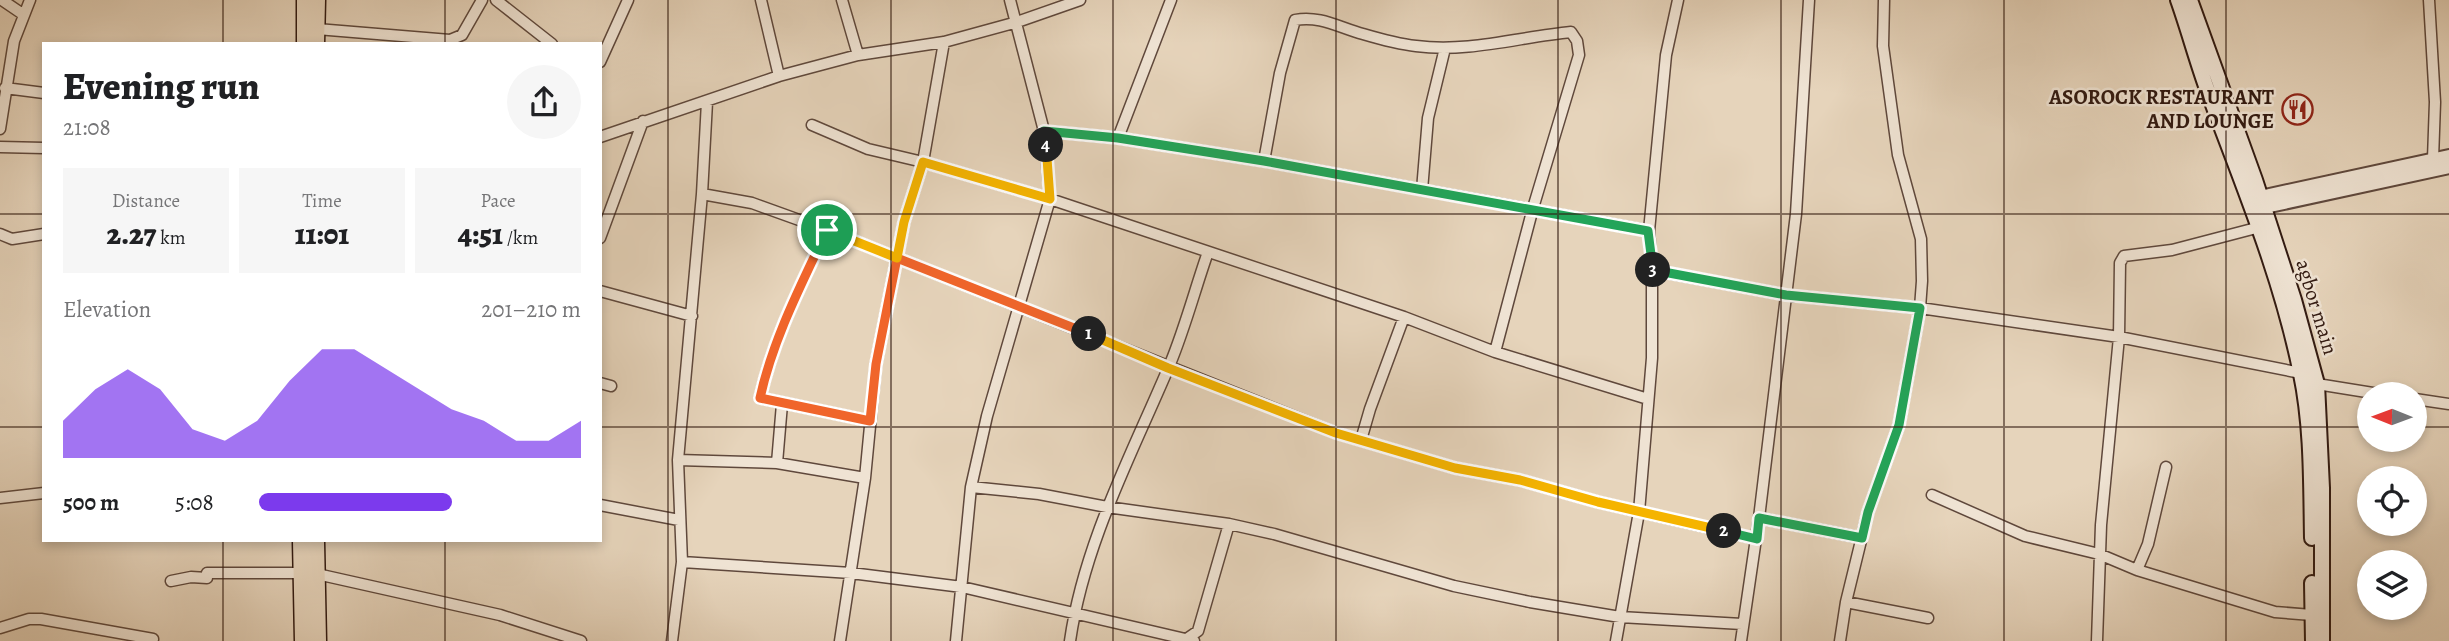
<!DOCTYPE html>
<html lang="en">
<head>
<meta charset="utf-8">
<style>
	:root { --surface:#fff; --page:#f6f6f6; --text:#202124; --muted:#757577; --accent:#7c3aed }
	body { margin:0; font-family:Alegreya,serif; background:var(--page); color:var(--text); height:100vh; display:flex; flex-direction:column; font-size:26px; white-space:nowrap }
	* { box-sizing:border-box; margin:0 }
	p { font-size:23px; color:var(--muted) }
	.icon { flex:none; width:38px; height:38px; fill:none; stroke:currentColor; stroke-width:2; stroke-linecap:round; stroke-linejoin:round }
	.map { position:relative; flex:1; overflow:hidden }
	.sheet { position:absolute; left:42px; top:42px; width:560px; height:500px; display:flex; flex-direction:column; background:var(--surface); border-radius:0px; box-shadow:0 4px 10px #0003 }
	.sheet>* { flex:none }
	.needle { width:46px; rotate:271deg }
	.controls { position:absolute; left:2357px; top:382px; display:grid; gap:14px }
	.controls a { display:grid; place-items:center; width:70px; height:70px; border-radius:50%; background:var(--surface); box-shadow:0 4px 10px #0003; font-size:35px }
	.pin { position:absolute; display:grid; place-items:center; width:60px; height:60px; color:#fff; margin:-30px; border:4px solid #fff; border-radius:50%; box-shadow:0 2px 7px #0007 }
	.km { position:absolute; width:35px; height:35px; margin:-18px; border-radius:50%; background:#222; color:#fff; font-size:19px; line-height:35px; text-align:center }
	.round { display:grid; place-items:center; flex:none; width:74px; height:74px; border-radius:37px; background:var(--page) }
	.headline { display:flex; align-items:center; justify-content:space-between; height:119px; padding:0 21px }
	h1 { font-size:38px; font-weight:800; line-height:52px }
	.stats { display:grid; grid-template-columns:repeat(3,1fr); gap:10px; height:119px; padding:7px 21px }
	.stats div { display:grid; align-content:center; border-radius:0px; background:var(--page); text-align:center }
	.stats b { font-size:30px; font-weight:800 }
	.stats small { font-size:19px; font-weight:400 }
	.stats p { font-size:19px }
	.chart { height:196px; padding:14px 21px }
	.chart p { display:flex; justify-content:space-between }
	.chart svg { width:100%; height:126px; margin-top:7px; fill:var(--accent); opacity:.7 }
	ul { padding:0 21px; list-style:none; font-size:23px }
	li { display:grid; grid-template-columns:112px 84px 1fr; align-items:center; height:52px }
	li i { height:18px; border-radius:9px; background:var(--accent) }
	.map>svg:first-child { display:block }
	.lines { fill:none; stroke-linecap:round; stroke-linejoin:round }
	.minor-casing { stroke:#5f483c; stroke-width:13 }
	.tertiary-casing { stroke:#5f483c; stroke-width:16 }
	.secondary-casing { stroke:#321a11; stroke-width:18 }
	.trunk-casing { stroke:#321a11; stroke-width:19 }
	.minor { stroke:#efe3d3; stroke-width:10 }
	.tertiary { stroke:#efe3d3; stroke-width:12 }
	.secondary { stroke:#efe3d3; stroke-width:14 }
	.trunk { stroke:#e6d4bb; stroke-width:16 }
	.split-1-casing { stroke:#fff; stroke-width:14 }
	.split-2-casing { stroke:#fff; stroke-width:14 }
	.split-3-casing { stroke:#fff; stroke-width:14 }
	.split-4-casing { stroke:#fff; stroke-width:14 }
	.split-5-casing { stroke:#fff; stroke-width:14 }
	.split-1 { stroke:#f0652b; stroke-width:9 }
	.split-2 { stroke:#f5b400; stroke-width:9 }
	.split-3 { stroke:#22a559; stroke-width:9 }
	.split-4 { stroke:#22a559; stroke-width:9 }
	.split-5 { stroke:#f5b400; stroke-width:9 }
	.grid { fill:none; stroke:#321a11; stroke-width:2; stroke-opacity:0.55 }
	.labels { text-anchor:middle; stroke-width:5; stroke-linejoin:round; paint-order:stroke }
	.poi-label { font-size:21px; font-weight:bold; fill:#321a11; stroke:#efe3d3; text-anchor:end }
	.street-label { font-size:21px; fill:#321a11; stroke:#efe3d3 }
</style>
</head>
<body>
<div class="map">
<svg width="2449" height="641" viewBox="0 0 2449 641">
	<rect width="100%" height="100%" fill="#e6d4bb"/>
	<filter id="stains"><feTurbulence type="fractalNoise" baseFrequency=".00286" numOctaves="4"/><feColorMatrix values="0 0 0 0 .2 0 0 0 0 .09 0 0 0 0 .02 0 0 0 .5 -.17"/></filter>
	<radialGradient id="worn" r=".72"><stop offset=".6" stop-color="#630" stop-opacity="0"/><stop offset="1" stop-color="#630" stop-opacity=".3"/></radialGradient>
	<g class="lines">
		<defs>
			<path id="minor" d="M2,0L24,15
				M496,0L552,44
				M761,0L779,76
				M842,0L858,55
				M2429,0L2435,102L2433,159
				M317,29L450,40L462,35L482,0
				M600,62L628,0
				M5,88L44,93
				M812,125L868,149L923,162L1050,199L1404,317L1495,352L1648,399
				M0,129L14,41L30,0
				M1044,131L1118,138L1264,161L1649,231
				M600,137L779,76L858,55L944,42L1017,22L1080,0
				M1118,138L1171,0
				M0,147L44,148
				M1264,161L1280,73L1295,20C1320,15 1340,28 1363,34C1380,39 1398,44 1416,46C1468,53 1519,37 1571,32L1577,41L1579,55L1533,208L1495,352
				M1422,190L1428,118L1445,48
				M702,194L752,203L827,230L1336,433L1455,468L1520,480L1598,502L1757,539
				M827,230C801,285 773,339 760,398L870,421
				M0,234L12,239L44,234
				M600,238L643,121
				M1652,270L1786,295L1920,308L2119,337L2301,373
				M600,291L692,316
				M600,383L611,386
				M2317,384L2379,394
				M2415,399L2449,404
				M1361,440L1370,409L1404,317
				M678,460L777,463L865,478
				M777,463L782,404
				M971,487L1039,494L1107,507L1229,524L1274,534L1454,586L1530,602L1620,617L1742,624
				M1932,495L2025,536L2099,554L2137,570L2275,612L2312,615
				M0,498L44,493
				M600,505L679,520
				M1759,518L1862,538
				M682,562L851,573L962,587L1194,641
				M2137,570L2148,544L2166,467
				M207,573H302
				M317,574L500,615L581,641
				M171,581L191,577L207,578
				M1846,602L1928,618
				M0,628L29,619H41L153,639
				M1185,640L1198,631L1229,524
				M672,641L682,562L678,460L702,194L707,102
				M840,641L865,478L876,364L904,222L923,162L944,42
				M956,641L971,487L987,416L1050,199L1044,131L1010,0
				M1070,641C1084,543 1132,454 1170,364C1185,328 1195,289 1208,252
				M1616,641L1639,512L1652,358V270L1649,231L1666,55L1678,0
				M1741,641L1759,518L1796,214L1809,0
				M1840,641L1846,602L1868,512L1899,425L1920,308L1922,281L1921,239L1898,155L1883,46L1884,0
				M2097,641L2101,525L2119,337L2120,263L2124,256L2172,250L2260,227"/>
			<path id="tertiary" d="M2251,199L2449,156
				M2256,209L2449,167"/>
			<path id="secondary" d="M2178,0C2188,28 2196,58 2206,86C2241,181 2281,274 2301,374C2312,426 2311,484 2312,538
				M2190,0L2255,180L2294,300L2317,384L2322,488V641
				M2312,583L2313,641"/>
			<path id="trunk" d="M305,44V0
				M316,44L317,0
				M301,541L303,641
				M316,541L318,641"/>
		</defs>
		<use href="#minor" class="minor-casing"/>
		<use href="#tertiary" class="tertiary-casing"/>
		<use href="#secondary" class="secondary-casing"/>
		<use href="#trunk" class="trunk-casing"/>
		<use href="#minor" class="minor"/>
		<use href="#tertiary" class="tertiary"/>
		<use href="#secondary" class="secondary"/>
		<use href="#trunk" class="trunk"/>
	</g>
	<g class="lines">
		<defs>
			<path id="split-1" d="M827,230C801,285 773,339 760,398L870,421L876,364L897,258L1089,334"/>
			<path id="split-2" d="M1089,334L1168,368L1336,433L1455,468L1520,480L1598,502L1724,531"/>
			<path id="split-3" d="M1653,270L1786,295L1920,308L1899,425L1868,512L1862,538L1759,518L1757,539L1724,531"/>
			<path id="split-4" d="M1046,145L1044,131L1118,138L1264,161L1648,231L1653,270"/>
			<path id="split-5" d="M827,230L897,258L904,222L923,162L1050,199L1046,145"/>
		</defs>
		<use href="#split-1" class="split-1-casing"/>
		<use href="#split-2" class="split-2-casing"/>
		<use href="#split-3" class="split-3-casing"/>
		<use href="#split-4" class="split-4-casing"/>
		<use href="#split-5" class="split-5-casing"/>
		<use href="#split-1" class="split-1"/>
		<use href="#split-2" class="split-2"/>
		<use href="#split-3" class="split-3"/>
		<use href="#split-4" class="split-4"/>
		<use href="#split-5" class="split-5"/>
	</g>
	<path class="grid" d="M223,0V44M445,0V44M668,0V641M891,0V641M1113,0V641M1336,0V641M1558,0V641M1781,0V641M2004,0V641M2226,0V641M0,214H44M600,214H2449M0,427H44M600,427H2370M2415,427H2449M223,541V641M445,541V641"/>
	<defs>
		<symbol id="restaurant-ring" viewBox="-11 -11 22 22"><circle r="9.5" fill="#efe3d3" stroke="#8f2418" stroke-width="1.5"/><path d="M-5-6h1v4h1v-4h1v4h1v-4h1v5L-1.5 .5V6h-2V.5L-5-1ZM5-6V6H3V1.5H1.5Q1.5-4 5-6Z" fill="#8f2418"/></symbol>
	</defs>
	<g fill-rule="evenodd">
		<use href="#restaurant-ring" x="2280" y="92" width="35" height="35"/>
	</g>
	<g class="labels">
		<g class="poi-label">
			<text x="2274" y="104">ASOROCK RESTAURANT<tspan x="2274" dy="24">AND LOUNGE</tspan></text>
		</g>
		<g class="street-label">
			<text transform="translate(2317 307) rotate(73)" y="7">agbor main</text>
		</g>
	</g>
	<rect width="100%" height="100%" filter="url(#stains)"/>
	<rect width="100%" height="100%" fill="url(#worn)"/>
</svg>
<div class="controls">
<a><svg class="needle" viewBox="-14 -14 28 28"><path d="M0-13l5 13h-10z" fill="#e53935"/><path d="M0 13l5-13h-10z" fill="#757577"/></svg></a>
<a><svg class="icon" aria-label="locate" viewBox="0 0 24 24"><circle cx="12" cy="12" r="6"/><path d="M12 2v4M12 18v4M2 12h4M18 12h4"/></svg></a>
<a><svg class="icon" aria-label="layers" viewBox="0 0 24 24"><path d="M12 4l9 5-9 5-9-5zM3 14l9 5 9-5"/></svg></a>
</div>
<div class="pin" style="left:827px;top:230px;background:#1e9e55"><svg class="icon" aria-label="arrive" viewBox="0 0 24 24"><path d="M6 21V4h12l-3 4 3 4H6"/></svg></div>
<b class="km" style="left:1089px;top:334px">1</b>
<b class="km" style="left:1724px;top:531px">2</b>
<b class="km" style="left:1653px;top:270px">3</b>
<b class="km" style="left:1046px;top:145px">4</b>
<section class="sheet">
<div class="headline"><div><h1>Evening run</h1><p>21:08</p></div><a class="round"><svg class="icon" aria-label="share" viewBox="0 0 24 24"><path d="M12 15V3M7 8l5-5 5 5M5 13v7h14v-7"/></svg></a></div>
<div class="stats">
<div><p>Distance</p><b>2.27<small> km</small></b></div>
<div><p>Time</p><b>11:01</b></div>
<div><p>Pace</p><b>4:51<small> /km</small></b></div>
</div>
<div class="chart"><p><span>Elevation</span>201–210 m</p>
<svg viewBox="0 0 160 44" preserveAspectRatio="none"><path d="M0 44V31L10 20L20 13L30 20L40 34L50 38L60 31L70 17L80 6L90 6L100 13L110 20L120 27L130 31L140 38L150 38L160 31V44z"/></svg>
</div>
<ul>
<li><b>500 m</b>5:08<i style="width:60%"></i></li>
</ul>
</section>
</div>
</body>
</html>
